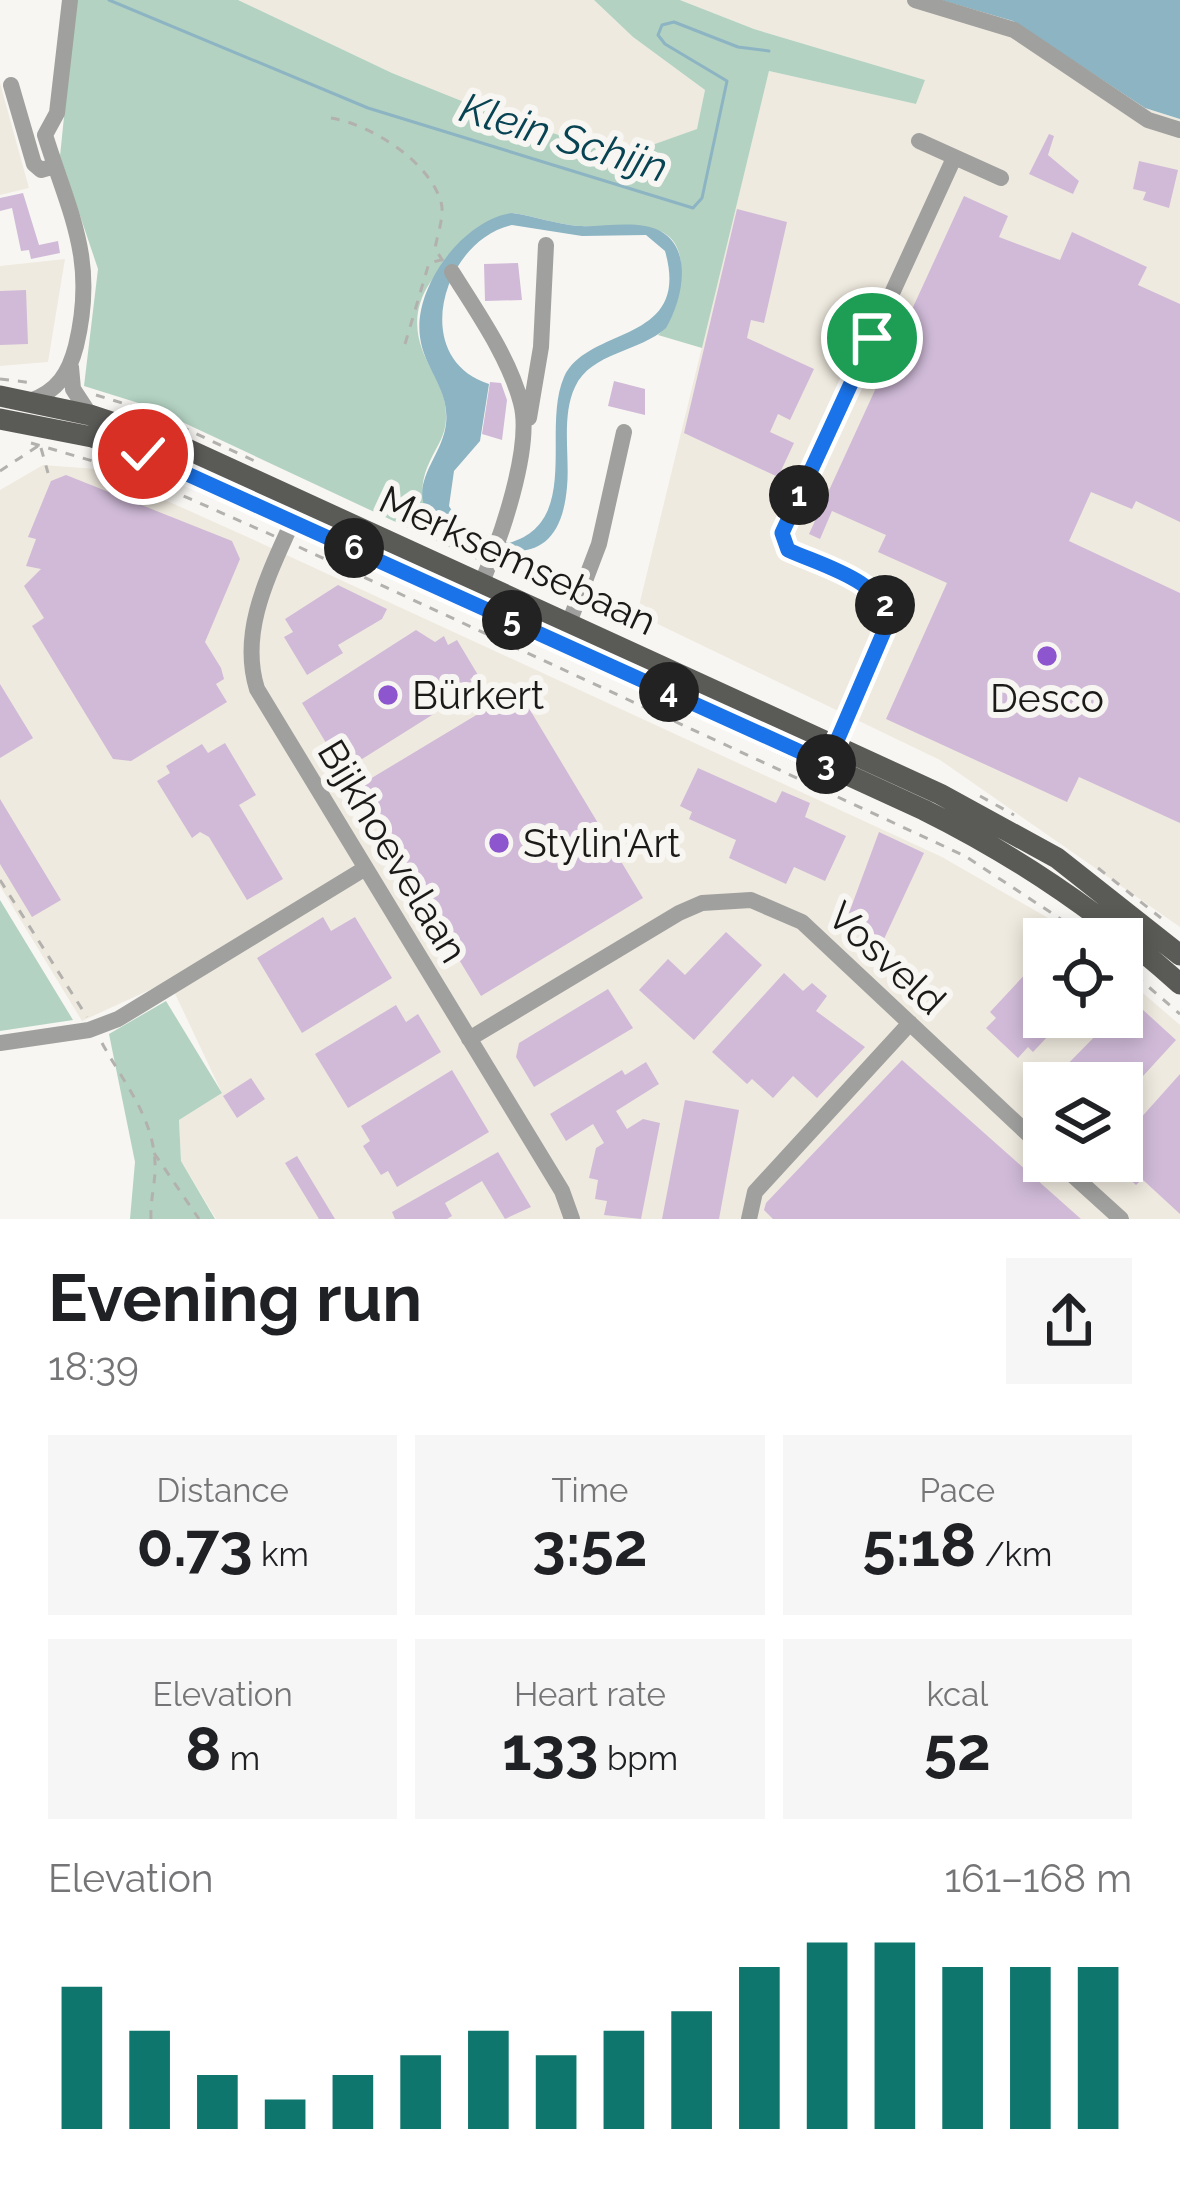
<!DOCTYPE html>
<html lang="en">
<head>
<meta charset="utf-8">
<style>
	:root { --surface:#fff; --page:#f6f6f6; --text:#202124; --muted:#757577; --accent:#0f766e }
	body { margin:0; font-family:Raleway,sans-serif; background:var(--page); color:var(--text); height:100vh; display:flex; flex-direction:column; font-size:45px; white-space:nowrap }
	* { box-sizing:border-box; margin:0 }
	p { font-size:39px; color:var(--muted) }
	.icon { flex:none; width:66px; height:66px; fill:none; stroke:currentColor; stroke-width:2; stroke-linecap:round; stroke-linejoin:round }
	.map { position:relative; height:1219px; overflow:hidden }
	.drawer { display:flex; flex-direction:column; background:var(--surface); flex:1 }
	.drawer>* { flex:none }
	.tools { position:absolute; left:1023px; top:918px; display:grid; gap:24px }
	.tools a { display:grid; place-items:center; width:120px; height:120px; border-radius:0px; background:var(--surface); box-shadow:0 6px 18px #0003; font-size:60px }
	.pin { position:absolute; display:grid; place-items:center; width:102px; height:102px; color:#fff; margin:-51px; border:6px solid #fff; border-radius:50%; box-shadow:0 3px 12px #0007 }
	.km { position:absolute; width:60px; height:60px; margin:-30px; border-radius:50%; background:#222; color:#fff; font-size:33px; line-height:60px; text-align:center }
	.round { display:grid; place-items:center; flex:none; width:126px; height:126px; border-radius:0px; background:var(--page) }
	.headline { display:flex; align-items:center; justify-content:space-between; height:204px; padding:0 48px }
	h1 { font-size:66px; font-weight:700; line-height:90px }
	.stats { display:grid; grid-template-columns:repeat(3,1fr); gap:18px; height:204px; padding:12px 48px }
	.stats div { display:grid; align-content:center; border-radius:0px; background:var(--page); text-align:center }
	.stats b { font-size:60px; font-weight:700 }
	.stats small { font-size:33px; font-weight:400 }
	.stats p { font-size:33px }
	.chart { height:336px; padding:24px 48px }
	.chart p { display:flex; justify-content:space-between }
	.chart svg { width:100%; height:216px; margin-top:12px; stroke:var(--accent); stroke-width:6 }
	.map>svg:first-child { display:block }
	.built { fill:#efeadf; fill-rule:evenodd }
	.green { fill:#b3d2c2 }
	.water { fill:#8cb4c3; fill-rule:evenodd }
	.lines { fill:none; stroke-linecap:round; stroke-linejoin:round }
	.stream { stroke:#8cb4c3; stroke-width:3 }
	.building { fill:#d0bad8 }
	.path { stroke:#b3b1ae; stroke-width:3; stroke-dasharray:9 9; stroke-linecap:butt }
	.minor { stroke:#a0a09e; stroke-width:16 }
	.major { stroke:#5a5a57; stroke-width:21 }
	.route-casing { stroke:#fff; stroke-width:24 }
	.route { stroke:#1a73e8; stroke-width:15 }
	.poi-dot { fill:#8d56ce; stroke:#f8f6f2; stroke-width:4.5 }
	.labels { text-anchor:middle; stroke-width:12; stroke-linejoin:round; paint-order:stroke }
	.street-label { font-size:39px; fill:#1b1a19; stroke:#f8f6f2 }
	.poi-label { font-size:39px; fill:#1b1a19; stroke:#f8f6f2; text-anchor:start }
	.water-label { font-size:42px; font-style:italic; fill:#074353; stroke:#f8f6f2 }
</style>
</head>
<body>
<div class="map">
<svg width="1180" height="1219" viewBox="0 0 1180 1219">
	<rect width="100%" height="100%" fill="#f8f6f2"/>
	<path class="built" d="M238,0H594L633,37L705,90L698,129L624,155L504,118L392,73Z
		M680,0H941L1013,21L1145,108L1180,119V927L940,760L637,614L769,71L916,104L925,80L754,29Z
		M0,83L29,188L0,195Z
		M65,259L48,362L0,366V266Z
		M43,465L96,469L252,539L942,857L1050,919L1076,939H1044V1017H1122V975L1180,1025V1219H216L181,1161L179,1120L222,1093L169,981L82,1021L0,886V490ZM1044,1083H1122V1161H1044Z"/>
	<path class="green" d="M76,0H238L392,73L504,118L624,155L697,129L705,90L633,37L594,0H680L754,29L925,80L916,104L769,71L702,348L658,335C673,322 678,302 680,283C690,209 625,229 578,226C556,224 534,216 512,213C469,243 398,283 422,349C431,374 447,390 446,418C446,435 437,446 430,461C407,509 441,531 482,548L479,561L148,406L84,386L98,269L60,156Z
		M0,900L73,1020L0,1031Z
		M166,1001L222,1093L179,1120L181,1161L215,1219H130L135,1162L109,1034Z"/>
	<path class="water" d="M941,0H1180V119L1145,108L1013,21Z
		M512,213C534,216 556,224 578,226C601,227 623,222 645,226C696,235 685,296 666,328C640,352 591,352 575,387C561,416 570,457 567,487C559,583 484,551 431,519C406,483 442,459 446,424C450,389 424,369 420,337C413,287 463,220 512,213ZM512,225L582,236L646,235L665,251C692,345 588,325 564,377C541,430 582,522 509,543L463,528L449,506L454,471L480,441L489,384C408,358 443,240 512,225Z"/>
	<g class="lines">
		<path class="stream" d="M109,0L368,108L693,208L702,198L727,81L665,44L658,35L662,25L674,22L738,47L769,51"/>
	</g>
	<path class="building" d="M1049,134L1054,136L1048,155L1079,181L1073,194L1029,174Z
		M1139,161L1178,170L1169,208L1143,200L1146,192L1133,189Z
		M23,193L39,245L58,241L60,253L31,259L29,250L21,251L12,208L0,211V198Z
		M964,196L1008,216L999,237L1060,260L1072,232L1147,267L1138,285L1180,304V522L1136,501L1132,509L1091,492L1069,541L1180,593V823L1079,777L1067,802L886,719L947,583L878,552L886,535L832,511L820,539L809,534Z
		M737,209L787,222L764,323L751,320L747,338L814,369L790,420L778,414L770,432L794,443L778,477L684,433Z
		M518,263L522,300L485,301L484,264Z
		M26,290L28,344L0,345V291Z
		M614,381L645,389V415L608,406Z
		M490,382L501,383L507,400L502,440L482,434Z
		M66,475L232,541L240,559L205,642L221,668L224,679L216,684L227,702L131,761L113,759L32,626L44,618L24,586L41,569L26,566L36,539L28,537L51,481Z
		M338,585L387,609L382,619L338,645L343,653L307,675L284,637L293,632L285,619Z
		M416,630L435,642L444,636L448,645L457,640L478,675L470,679L475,688L343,771L302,703Z
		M0,684L33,738L0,758Z
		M518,690L643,898L481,996L355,788Z
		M225,743L256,795L239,805L283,879L247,900L209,837L200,832L192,838L157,781L170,773L166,766L202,744L208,753Z
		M698,768L776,803L782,791L810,803L805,817L846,836L825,881L794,867L786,884L729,858L736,840L689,819L692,812L680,806Z
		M0,799L61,900L32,917L0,864Z
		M879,832L924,853L884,939L846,921Z
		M323,917L331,931L355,917L392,978L302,1033L257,958Z
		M726,932L762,965L694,1040L639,990L668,959L685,975Z
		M1044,954V1017H1066L1033,1052L1028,1047L1018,1058L986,1028L996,1018L990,1012Z
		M784,973L803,991L812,983L827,996L816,1011L865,1047L817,1098L793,1076L773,1098L752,1079L747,1084L712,1052Z
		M608,989L633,1028L534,1087L516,1057L519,1043Z
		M1131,999L1176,1040L1122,1099V1083H1049L1114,1017H1122Z
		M396,1005L406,1022L418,1014L441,1052L348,1108L315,1054Z
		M902,1060L1081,1219H773L764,1210L766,1203Z
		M646,1062L659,1084L616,1111L627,1129L643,1119L660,1123L641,1219L604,1215L607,1201L595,1199L598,1180L589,1178L596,1148L604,1143L593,1124L566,1141L550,1114L622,1070L625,1075Z
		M452,1070L489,1132L397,1187L388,1171L381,1175L363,1146L370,1141L361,1126Z
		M1180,1074V1214L1142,1179L1136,1185L1110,1161H1122V1139Z
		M251,1078L265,1099L237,1118L223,1096Z
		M685,1100L739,1110L719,1219H662Z
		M498,1152L531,1207L505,1219L482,1181L445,1203L452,1216L447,1219H395L392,1212Z
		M297,1156L335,1219H319L285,1163Z"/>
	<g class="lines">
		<path class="path" d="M331,118C370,124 429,161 441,202C445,215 437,235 435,249L443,261
			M405,344L429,263L441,260
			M0,379L34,383
			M96,395L145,410L259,463
			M31,443L127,471L274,536
			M41,448L48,473
			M0,471L38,446
			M299,547L965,856L1091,939
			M980,796L1014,815
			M1098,868L1161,918
			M0,880L87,1017
			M1122,964L1180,1014
			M102,1043C123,1082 153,1116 155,1163C156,1181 150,1200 151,1219
			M154,1153L199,1219"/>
		<path class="minor" d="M915,0L1014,30L1148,120L1180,130
			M11,85L34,164L41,170L55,166
			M919,141L1001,178
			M452,272C477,312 509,357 521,403C533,447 500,540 482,582
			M71,367L73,389L90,415
			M30,401C58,391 69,373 76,346C97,259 70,215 45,135L57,113L70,0
			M529,418L541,347L546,245
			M296,513C272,569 238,628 257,689L562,1191L572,1219
			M569,623L599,544L624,432
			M831,756L888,622C885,581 820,565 788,550L782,533L954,158
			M469,1039L679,913L702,903L751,900L802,922L1044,1149
			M0,1043L89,1030L118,1019L364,869
			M1057,1161L1121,1219
			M749,1219L755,1192L910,1023"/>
		<path class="major" d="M0,396L90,415L172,442L940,794L1057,858L1180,955
			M0,419L92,437L192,474L924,810C1019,857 1101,913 1180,984"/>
	</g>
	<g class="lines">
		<defs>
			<path id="route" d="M143,454L827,764L888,622C885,581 820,565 788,550L782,533L872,338"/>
		</defs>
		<use href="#route" class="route-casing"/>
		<use href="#route" class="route"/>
	</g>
	<g class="poi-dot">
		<circle cx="1047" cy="656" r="12"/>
		<circle cx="388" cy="695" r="12"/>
		<circle cx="499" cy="843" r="12"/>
	</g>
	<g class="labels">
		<g class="street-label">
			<text transform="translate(518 560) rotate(25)" y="14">Merksemsebaan</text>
			<text transform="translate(393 851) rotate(59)" y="14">Bijkhoevelaan</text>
			<text transform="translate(887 958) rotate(43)" y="14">Vosveld</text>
		</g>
		<g class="poi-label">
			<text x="412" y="709">Bürkert</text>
			<text x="1047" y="712" text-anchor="middle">Desco</text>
			<text x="523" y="857">Stylin'Art</text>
		</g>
		<g class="water-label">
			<text transform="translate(564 137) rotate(17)" y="15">Klein Schijn</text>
		</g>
	</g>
</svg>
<div class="tools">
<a><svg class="icon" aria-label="locate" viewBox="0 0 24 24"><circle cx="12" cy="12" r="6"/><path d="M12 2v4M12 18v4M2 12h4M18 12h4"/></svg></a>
<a><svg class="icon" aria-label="layers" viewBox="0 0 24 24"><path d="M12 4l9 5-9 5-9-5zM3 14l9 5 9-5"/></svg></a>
</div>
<div class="pin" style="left:872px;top:338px;background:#1e9e55"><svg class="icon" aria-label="arrive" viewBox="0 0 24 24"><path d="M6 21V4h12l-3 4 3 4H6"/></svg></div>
<div class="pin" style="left:143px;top:454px;background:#d93025"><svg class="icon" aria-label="check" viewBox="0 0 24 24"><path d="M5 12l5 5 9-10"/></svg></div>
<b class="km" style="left:799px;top:495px">1</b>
<b class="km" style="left:885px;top:605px">2</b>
<b class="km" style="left:826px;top:764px">3</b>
<b class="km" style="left:669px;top:692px">4</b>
<b class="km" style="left:512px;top:620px">5</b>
<b class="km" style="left:354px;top:548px">6</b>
</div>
<section class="drawer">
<div class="headline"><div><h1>Evening run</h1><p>18:39</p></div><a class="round"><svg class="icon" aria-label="share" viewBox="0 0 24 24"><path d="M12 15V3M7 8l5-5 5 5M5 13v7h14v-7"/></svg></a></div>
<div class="stats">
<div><p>Distance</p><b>0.73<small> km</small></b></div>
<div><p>Time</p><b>3:52</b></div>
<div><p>Pace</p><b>5:18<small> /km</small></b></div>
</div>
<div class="stats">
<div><p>Elevation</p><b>8<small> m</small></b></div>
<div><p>Heart rate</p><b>133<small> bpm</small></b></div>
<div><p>kcal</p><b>52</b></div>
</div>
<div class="chart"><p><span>Elevation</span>161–168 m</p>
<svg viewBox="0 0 160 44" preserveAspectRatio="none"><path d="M5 44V15M15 44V24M25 44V33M35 44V38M45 44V33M55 44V29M65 44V24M75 44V29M85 44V24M95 44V20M105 44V11M115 44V6M125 44V6M135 44V11M145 44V11M155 44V11"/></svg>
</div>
</section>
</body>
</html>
